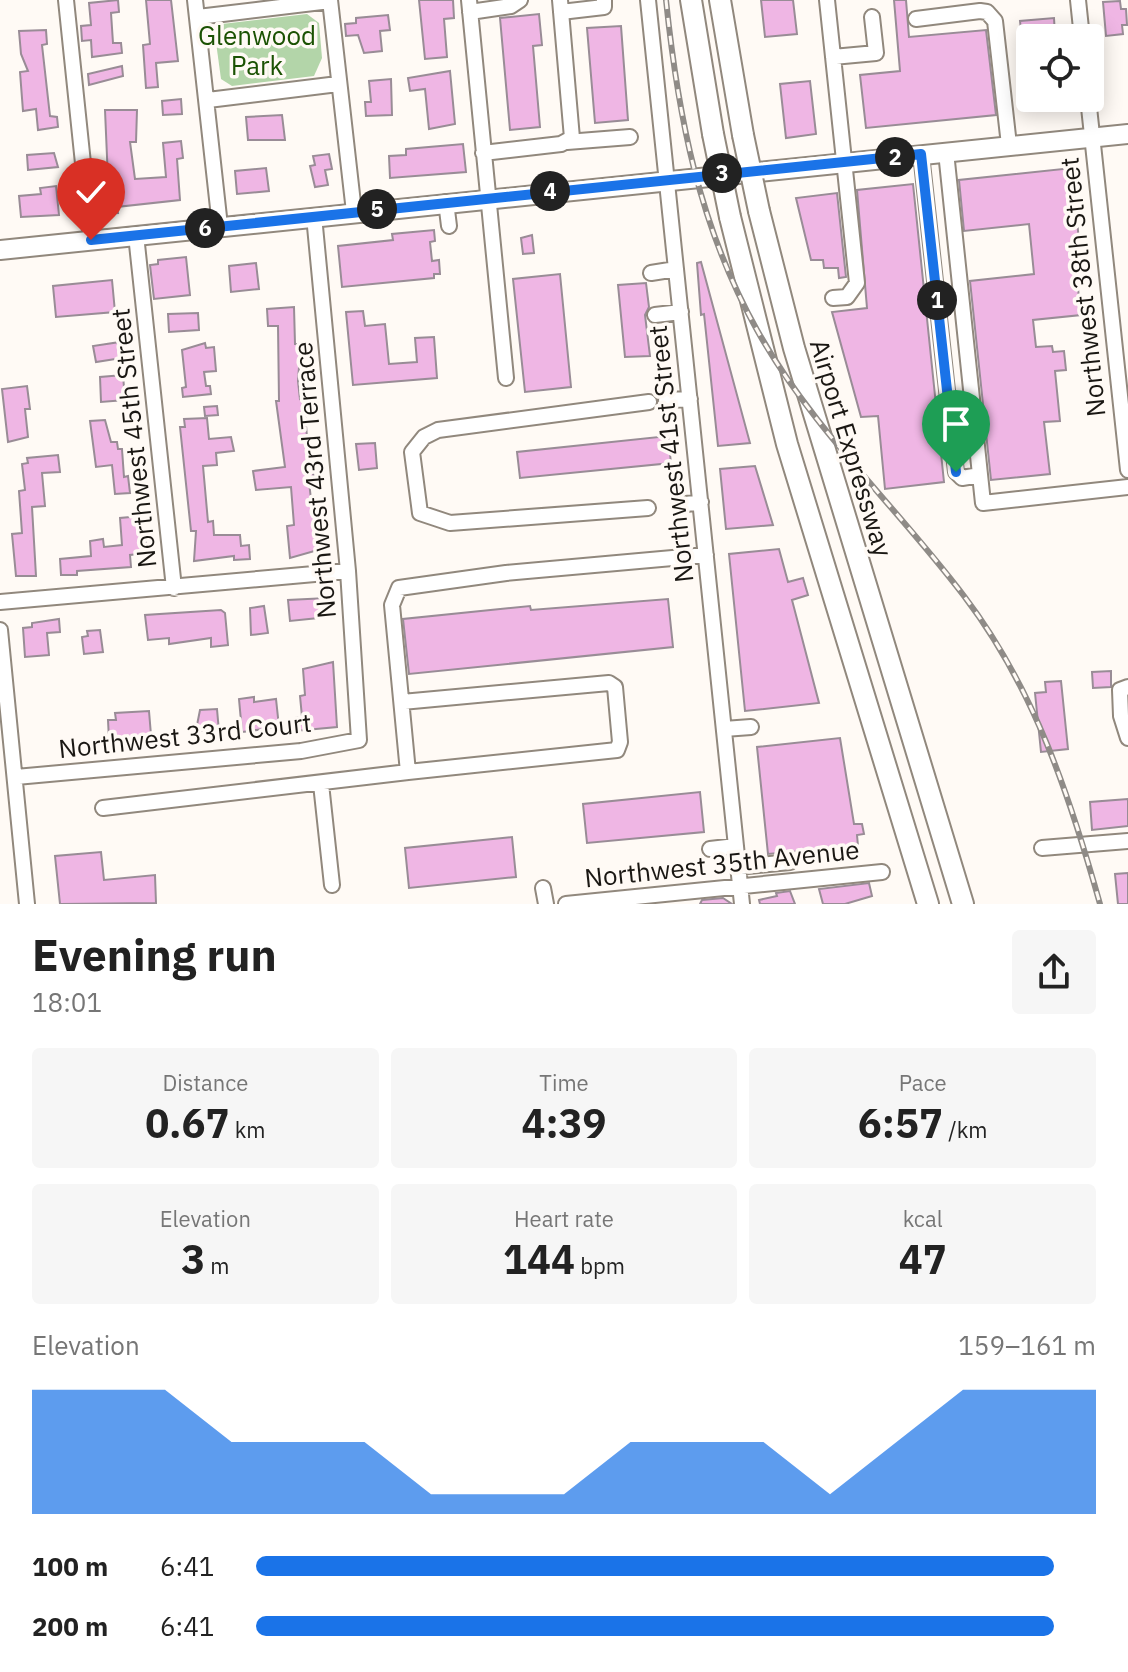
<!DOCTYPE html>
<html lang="en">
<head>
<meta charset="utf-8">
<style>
	:root { --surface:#fff; --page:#f6f6f6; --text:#222; --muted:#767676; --accent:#1a73e8 }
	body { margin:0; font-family:"IBM Plex Sans",sans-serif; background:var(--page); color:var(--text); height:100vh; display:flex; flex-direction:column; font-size:30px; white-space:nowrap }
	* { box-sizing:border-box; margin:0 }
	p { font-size:26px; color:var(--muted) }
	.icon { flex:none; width:44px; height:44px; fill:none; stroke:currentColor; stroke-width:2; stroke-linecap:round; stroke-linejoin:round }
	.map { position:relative; height:904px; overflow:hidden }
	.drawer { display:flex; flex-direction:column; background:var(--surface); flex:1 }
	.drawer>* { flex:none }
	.controls { position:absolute; left:1016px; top:24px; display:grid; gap:16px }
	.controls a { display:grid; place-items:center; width:88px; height:88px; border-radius:8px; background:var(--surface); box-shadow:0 4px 20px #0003; font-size:40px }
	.pin { position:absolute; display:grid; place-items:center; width:68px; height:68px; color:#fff; margin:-82px -34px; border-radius:50% 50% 50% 0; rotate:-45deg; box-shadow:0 0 8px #0007 }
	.pin .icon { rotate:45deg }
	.km { position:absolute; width:40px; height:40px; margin:-20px; border-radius:50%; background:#222; color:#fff; font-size:22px; line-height:40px; text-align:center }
	.round { display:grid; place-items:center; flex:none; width:84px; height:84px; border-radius:8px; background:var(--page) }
	.head { display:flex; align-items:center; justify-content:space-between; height:136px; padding:0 32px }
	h1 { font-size:44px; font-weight:700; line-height:60px }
	.figures { display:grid; grid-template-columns:repeat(3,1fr); gap:12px; height:136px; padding:8px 32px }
	.figures div { display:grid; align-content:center; border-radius:8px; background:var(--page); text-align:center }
	.figures b { font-size:40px; font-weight:700 }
	.figures small { font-size:22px; font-weight:400 }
	.figures p { font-size:22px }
	.chart { height:224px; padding:16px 32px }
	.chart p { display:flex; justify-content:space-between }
	.chart svg { width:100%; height:144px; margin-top:8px; fill:var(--accent); opacity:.7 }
	ul { padding:0 32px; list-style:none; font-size:26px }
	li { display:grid; grid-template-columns:128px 96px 1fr; align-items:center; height:60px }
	li i { height:20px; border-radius:10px; background:var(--accent) }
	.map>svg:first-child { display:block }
	.green { fill:#b3d5a9 }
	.building { fill:#efb6e4; stroke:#998c96; stroke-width:2 }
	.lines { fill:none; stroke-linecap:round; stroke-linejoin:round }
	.minor-casing { stroke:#91887d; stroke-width:18 }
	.major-casing { stroke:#91887d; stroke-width:22 }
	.highway-casing { stroke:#91887d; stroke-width:24 }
	.minor { stroke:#fff; stroke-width:14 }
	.major { stroke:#fff; stroke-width:18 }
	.highway { stroke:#fff; stroke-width:20 }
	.rail-casing { stroke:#8f8b87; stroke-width:6 }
	.rail { stroke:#fffaf5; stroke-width:3; stroke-dasharray:9; stroke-linecap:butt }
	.highway-bridge-casing { stroke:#91887d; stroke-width:24; stroke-linecap:butt }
	.highway-bridge { stroke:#fff; stroke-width:20 }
	.route-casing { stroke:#fff; stroke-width:16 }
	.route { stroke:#1a73e8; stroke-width:10 }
	.labels { text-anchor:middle; stroke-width:7; stroke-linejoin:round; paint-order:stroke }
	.park-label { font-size:26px; fill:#1b5203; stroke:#fffaf5 }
	.street-label { font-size:26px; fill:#1a1713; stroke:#fffaf5 }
</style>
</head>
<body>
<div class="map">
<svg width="1128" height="904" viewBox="0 0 1128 904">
	<rect width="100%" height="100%" fill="#fffaf5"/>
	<path class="green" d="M307,14L319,23L322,58L314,76L232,86L221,79L215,35L222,24Z"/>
	<path class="building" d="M118,0L119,12L111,13L113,43H121L122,53L92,57L91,40L82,41L81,26L91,25L89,3Z
		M146,0H171L178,61L156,63L158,87L146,88L143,45L150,44Z
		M419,0H453L454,18L444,19L447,57L425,59Z
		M761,0H793L797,34L765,37Z
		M894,0H906L909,37L986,30L996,115L866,128L860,75L900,71Z
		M1120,1L1121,9H1126L1127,25H1122L1123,34L1106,36L1103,2Z
		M539,14L542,45L533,46L540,127L510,130L500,18Z
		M388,15L390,30L380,31L382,51L364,53L358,35L346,36L345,24L356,23V18Z
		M1054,18L1055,35L1022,39L1020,21Z
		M621,26L628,120L595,123L587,28Z
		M46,30L47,44L42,45L50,116L57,117L58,127L38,130L36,109L23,111L20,72L28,71L21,54L19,31Z
		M1030,63V92H1023L1021,64Z
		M122,66L123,76L89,85L88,74Z
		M450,71L455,124L429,129L425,89L410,91L408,78Z
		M391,79L392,115L366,116L365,102H371L369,81Z
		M810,81L816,134L786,138L780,84Z
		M181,99L182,114L163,115L162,101Z
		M105,110H137L136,142H130L135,179L166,177L163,143L181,141L183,158L177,159L180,200L117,207L118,213L105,214L102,180H108Z
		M282,115L285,140H248L246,117Z
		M463,144L466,172L390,178L389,156L406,155V149Z
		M54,153L58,167L28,170L27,155Z
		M329,154L332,169L325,170L328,185L315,187L310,166L315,165L313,156Z
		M266,168L269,191L237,194L235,171Z
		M1072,168L1081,262H1075L1081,315L1033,320L1036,347L1052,346L1053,352L1064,351L1066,370L1055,371L1060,421L1044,422L1050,474L991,480L970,281L1034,274L1029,224L964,231L959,180Z
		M913,184L944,482L885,489L878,416L861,417L832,312L867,308L857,190Z
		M56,186L59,215L21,217L19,196L41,194L40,188Z
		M837,193L846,277L839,278L838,268H824L823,260H811L796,198Z
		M434,230L435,241L430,242L432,261L439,260L440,274H434V278L342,287L338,246L393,240L392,234Z
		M532,235L534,253L523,254L521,238Z
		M186,257L190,295L154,299L150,265L158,264V260Z
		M701,262L750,443L718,446L704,314L701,315L697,263Z
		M256,263L259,289L231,292L229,266Z
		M560,274L571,387L525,392L513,279Z
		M112,280L115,312L56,317L53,286Z
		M646,283L649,307L645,315L650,356L625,357L618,285Z
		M294,307L295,344H299L300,354L298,381L300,399L304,398L309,464H312L314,481L309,482L311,499L316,498L318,550L290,558L287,526L294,525L291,487L256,490L253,471L285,467L276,401H279L278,326H268L267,309Z
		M363,311L365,326L385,324L389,364L417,362L415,338L434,337L437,378L353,385L346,312Z
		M198,313L199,330L169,332L168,314Z
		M120,342L122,358L96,362L93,346Z
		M205,343L206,348L214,347L216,371L204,372L206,386H210L211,394L183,397L182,388L186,387L182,350Z
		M123,375L125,400L101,402L100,377Z
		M27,386L30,409H25L28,437L8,442L2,389Z
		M217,406L218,415L205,416L204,407Z
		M207,418L209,439L231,437L234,451L216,453L217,465L203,466L208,522L213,521L214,535H240L241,546L249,545L250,559L234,560V556L194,561L196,531H191L180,427H185L184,419Z
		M105,420L111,442H117L118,449H122L124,477L128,476L130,493L115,494L112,465L96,467L90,421Z
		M668,436L671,463L520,478L517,452Z
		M375,443L377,468L359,470L356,444Z
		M58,455L60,472L42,473L45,506L32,507L36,576H16L12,534L22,533L19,491L25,490L22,464L28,463L27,458Z
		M755,466L773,525L726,529L720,469Z
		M141,516L148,553L130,555L131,567L77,571V575H61L60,559L91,556L90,541L103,539L104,547L122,545L120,518Z
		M779,549L788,582L803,578L808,595L792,600L819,703L745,711L729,554Z
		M327,598L328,617L290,621L288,600Z
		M668,599L673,647L409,674L403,619L530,606L531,610Z
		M264,606L268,633L251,635L250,608Z
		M221,610L225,613L228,645L211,647V638L169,644V638L148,640L145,615Z
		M59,619L60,632L47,633L49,655L25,657L23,628L32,627V623Z
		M100,630L103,652L84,654L82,637L88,636L87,631Z
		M333,662L337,727L295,731L294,718L302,717L300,696L305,695L303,669Z
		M1111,671V687L1093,688L1092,672Z
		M1061,681L1068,749L1041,752L1035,693L1046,692L1045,682Z
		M254,697V702L276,699L279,727L242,732L239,699Z
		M217,709L219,732L196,730L200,710Z
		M149,711L151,735L141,736V743L119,745V739L109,740L108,720H116L115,713Z
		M840,738L854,824H862L864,834L857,835L858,846L768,854L757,747Z
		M700,792L704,832L587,843L583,804Z
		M1128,799V826L1092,830L1090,802Z
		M512,837L516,877L409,888L405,848Z
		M101,852L104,880L155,875L156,903L60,904L55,856Z
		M1128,873V904H1118L1115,874Z
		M869,883L872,896L845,904H823L819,889Z
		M790,891L795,904H760L759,900L777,896L776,893Z
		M723,898L732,904H700L702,900Z"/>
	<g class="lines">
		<defs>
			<path id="minor" d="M66,0L91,240
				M195,0L220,226
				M330,0L354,212
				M469,0L506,378
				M648,0L742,904
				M827,0L857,283L847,297L833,298
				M1078,0L1082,38
				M470,12L511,6L520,0
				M561,12L604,7V0
				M198,17L330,1
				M916,19L980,11L987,12L995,21L1009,145
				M833,57L876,53L872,17
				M1088,98L1128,470
				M208,100L338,84
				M567,142L630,137
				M946,152L983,503L1128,487
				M483,153L561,144L572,138L560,0
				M921,154L956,472L962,478L980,475
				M446,202L449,226
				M136,235L174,588
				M651,273L676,269
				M655,315L681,312
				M666,400L690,399
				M679,505L701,502
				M648,508L450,523L420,513L412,452L424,437L438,430L649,402
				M0,602L348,571
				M0,630L27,904
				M1128,687L1120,690L1121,716L1128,738
				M402,702L609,683L615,687L620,742L617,750L408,772L392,605L399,588L506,573L706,555
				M724,729L751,727
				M16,777L301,751L359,740L348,571L314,216
				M321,784L332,885
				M103,808L408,772
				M1042,848L1128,841
				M710,849L736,846
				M738,867L790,862
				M543,888L546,904
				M566,904L882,872"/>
			<path id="major" d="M0,250L1128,134"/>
			<path id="highway" d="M691,0L713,134
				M720,0L743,135
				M759,211L794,348L963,904
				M730,217L787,444L928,904"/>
		</defs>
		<use href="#minor" class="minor-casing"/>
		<use href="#major" class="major-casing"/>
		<use href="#highway" class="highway-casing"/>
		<use href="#minor" class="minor"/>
		<use href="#major" class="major"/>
		<use href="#highway" class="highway"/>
		<defs>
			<path id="rail" d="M666,0C678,116 699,226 757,330C812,429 896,506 964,596C1034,688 1069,794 1100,904"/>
		</defs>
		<use href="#rail" class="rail-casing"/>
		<use href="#rail" class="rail"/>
		<defs>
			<path id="highway-bridge" d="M713,134L730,217
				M743,135L759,211"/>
		</defs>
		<use href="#highway-bridge" class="highway-bridge-casing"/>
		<use href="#highway-bridge" class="highway-bridge"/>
	</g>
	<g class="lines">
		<defs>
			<path id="route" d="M91,240L921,154L956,472"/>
		</defs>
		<use href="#route" class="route-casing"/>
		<use href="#route" class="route"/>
	</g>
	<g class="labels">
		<g class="park-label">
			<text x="257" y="45">Glenwood<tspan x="257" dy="30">Park</tspan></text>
		</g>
		<g class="street-label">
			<text transform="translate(1083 287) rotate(-96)" y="9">Northwest 38th Street</text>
			<text transform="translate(134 438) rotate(-96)" y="9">Northwest 45th Street</text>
			<text transform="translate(851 448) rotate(73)" y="9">Airport Expressway</text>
			<text transform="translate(671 454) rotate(-96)" y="9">Northwest 41st Street</text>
			<text transform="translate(315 480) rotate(-95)" y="9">Northwest 43rd Terrace</text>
			<text transform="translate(185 736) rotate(-6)" y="9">Northwest 33rd Court</text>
			<text transform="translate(722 864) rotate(-6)" y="9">Northwest 35th Avenue</text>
		</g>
	</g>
</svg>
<div class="controls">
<a><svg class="icon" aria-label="locate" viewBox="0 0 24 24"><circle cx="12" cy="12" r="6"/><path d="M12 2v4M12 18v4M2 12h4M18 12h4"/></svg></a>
</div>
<div class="pin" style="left:956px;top:472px;background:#1e9e55"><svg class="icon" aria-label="arrive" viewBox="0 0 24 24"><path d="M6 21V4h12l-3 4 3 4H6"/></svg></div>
<div class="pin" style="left:91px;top:240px;background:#d93025"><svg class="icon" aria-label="check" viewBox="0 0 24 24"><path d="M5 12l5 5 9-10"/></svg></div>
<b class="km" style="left:937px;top:300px">1</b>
<b class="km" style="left:895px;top:157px">2</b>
<b class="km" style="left:722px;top:173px">3</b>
<b class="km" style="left:550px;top:191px">4</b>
<b class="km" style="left:377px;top:209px">5</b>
<b class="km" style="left:205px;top:228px">6</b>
</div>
<section class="drawer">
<div class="head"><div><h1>Evening run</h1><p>18:01</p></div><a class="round"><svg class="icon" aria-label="share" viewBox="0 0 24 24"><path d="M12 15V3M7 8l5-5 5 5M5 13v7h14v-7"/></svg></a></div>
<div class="figures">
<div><p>Distance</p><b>0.67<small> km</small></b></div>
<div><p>Time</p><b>4:39</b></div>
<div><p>Pace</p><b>6:57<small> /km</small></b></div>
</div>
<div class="figures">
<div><p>Elevation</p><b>3<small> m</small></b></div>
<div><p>Heart rate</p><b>144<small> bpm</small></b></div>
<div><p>kcal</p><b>47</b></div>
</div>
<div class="chart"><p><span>Elevation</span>159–161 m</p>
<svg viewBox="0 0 160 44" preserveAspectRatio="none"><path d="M0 44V6L10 6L20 6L30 22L40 22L50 22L60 38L70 38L80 38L90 22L100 22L110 22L120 38L130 22L140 6L150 6L160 6V44z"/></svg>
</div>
<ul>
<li><b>100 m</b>6:41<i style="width:95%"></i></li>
<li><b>200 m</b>6:41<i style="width:95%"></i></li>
</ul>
</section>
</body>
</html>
